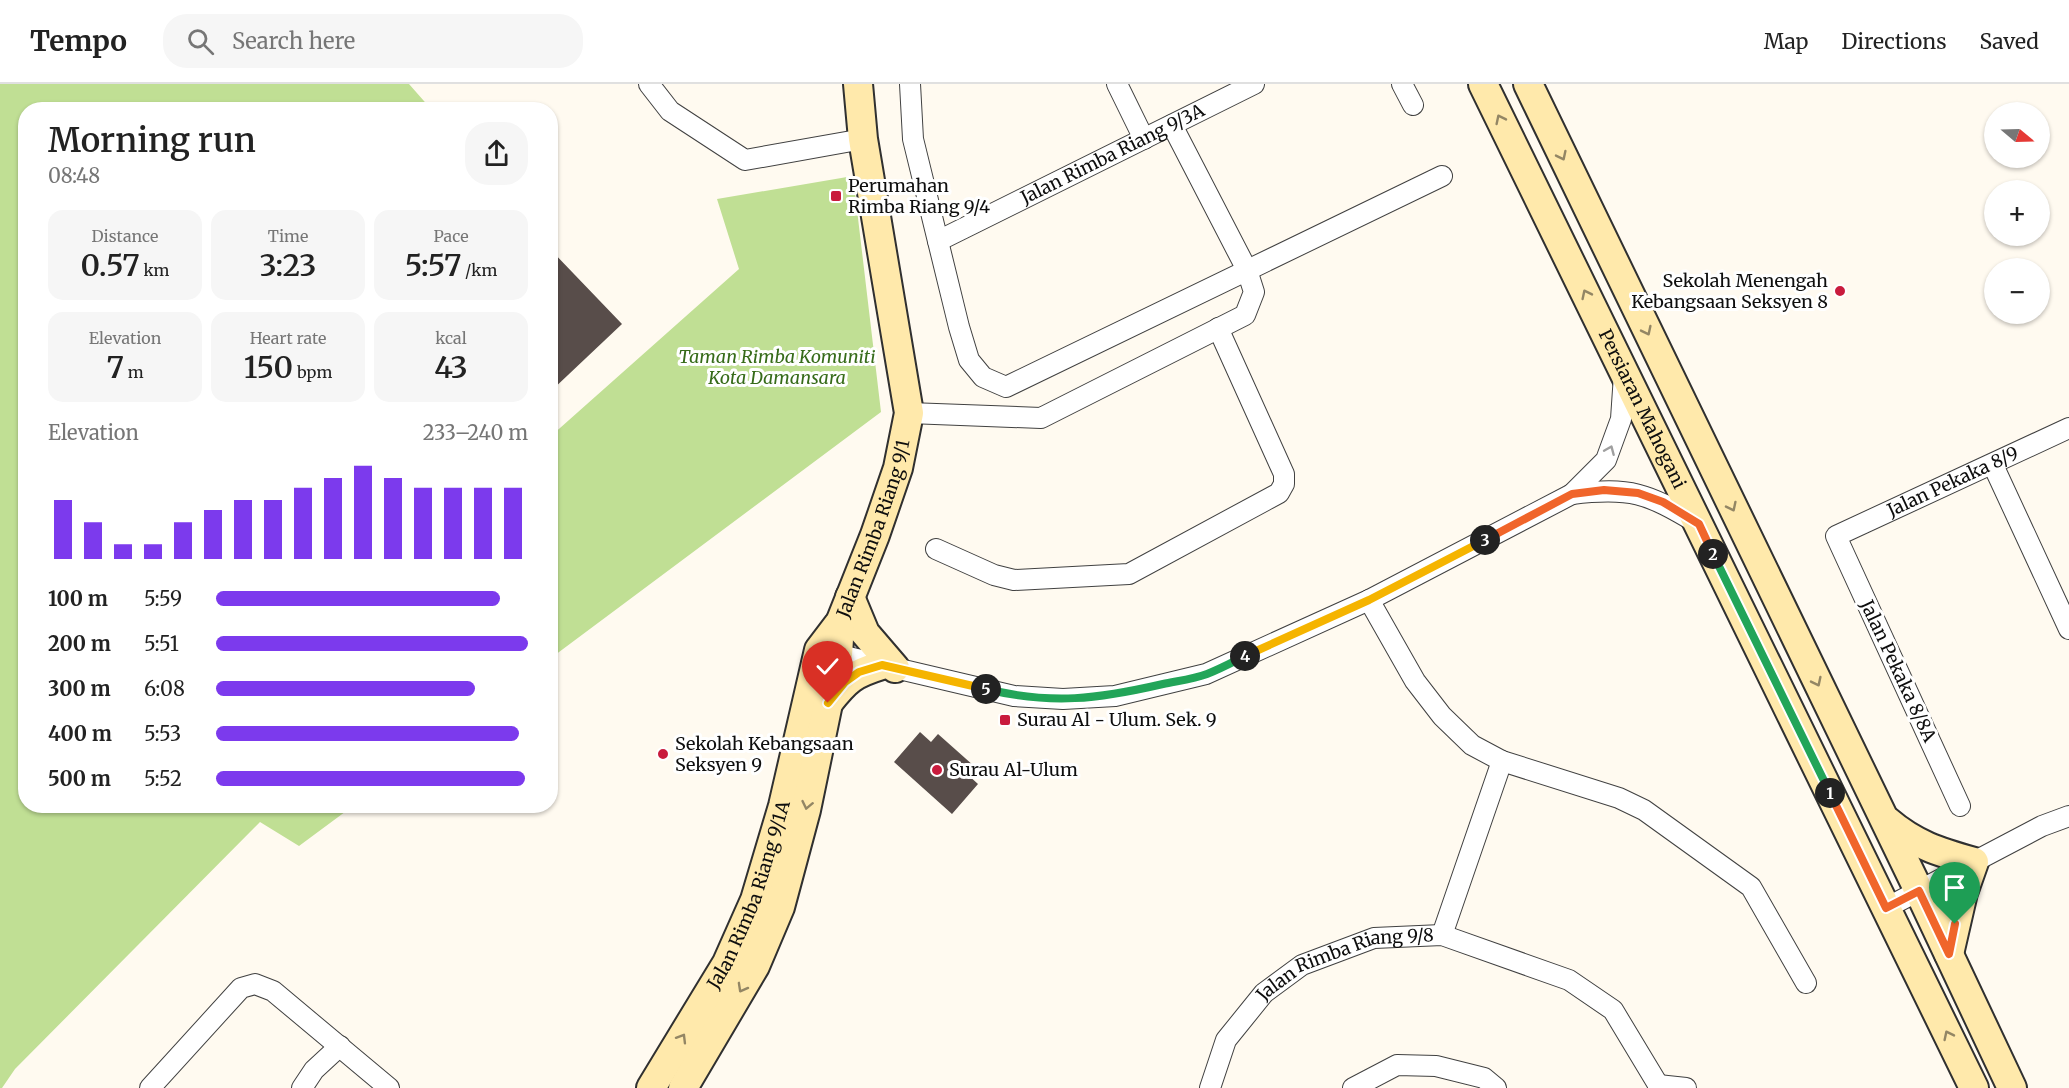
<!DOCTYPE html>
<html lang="en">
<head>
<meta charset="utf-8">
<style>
	:root { --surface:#fff; --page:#f6f6f6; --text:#222; --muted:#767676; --line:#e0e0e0; --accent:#7c3aed }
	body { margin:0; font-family:Merriweather,serif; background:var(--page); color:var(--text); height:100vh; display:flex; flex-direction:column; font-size:22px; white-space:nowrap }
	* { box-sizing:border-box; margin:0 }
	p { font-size:20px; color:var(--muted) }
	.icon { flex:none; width:33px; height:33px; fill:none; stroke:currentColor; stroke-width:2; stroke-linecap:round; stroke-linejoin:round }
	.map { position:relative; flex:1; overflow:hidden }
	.sheet { position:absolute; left:18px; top:18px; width:540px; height:711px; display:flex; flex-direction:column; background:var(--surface); border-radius:24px; box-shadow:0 2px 4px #0004 }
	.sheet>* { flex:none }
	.needle { width:39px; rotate:109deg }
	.tools { position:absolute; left:1984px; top:18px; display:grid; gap:12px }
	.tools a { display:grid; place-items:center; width:66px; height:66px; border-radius:50%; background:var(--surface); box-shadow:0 2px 4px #0004; font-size:30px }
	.pin { position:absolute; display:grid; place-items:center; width:51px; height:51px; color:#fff; margin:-62px -26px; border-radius:50% 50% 50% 0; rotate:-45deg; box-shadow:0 0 6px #0007 }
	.pin .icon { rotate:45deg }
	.km { position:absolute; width:30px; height:30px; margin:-15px; border-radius:50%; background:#222; color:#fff; font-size:16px; line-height:30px; text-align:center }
	.round { display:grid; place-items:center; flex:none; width:63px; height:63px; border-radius:24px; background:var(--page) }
	.summary { display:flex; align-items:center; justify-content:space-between; height:102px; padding:0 30px }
	h1 { font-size:33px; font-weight:600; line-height:45px }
	.metrics { display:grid; grid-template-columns:repeat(3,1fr); gap:9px; height:102px; padding:6px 30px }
	.metrics div { display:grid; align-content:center; border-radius:15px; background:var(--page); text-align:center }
	.metrics b { font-size:30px; font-weight:600 }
	.metrics small { font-size:16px; font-weight:400 }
	.metrics p { font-size:16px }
	.chart { height:168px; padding:12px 30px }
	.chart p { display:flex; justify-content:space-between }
	.chart svg { width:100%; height:108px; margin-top:6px; stroke:var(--accent); stroke-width:6 }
	ul { padding:0 30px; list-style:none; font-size:20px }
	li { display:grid; grid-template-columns:96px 72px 1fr; align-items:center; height:45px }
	li i { height:15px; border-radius:8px; background:var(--accent) }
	header { display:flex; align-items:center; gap:36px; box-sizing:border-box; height:84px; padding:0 30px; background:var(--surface); border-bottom:2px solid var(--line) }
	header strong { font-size:28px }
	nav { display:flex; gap:33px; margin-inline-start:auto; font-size:21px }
	.search { width:420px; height:54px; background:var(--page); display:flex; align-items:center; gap:15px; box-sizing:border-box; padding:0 21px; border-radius:24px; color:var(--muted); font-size:22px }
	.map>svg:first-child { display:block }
	.forest { fill:#c0df94 }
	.building { fill:#584d4a }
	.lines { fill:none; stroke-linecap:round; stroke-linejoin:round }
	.street-casing { stroke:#414141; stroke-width:22 }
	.secondary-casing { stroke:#303030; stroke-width:32 }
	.street { stroke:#fff; stroke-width:20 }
	.secondary { stroke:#ffe9ab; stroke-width:28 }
	.oneway { stroke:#938664 }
	.oneway2 { stroke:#9f9f9f }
	.split-1-casing { stroke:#fff; stroke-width:12 }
	.split-2-casing { stroke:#fff; stroke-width:12 }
	.split-3-casing { stroke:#fff; stroke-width:12 }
	.split-4-casing { stroke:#fff; stroke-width:12 }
	.split-5-casing { stroke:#fff; stroke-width:12 }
	.split-6-casing { stroke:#fff; stroke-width:12 }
	.split-1 { stroke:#f0652b; stroke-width:8 }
	.split-2 { stroke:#22a559; stroke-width:8 }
	.split-3 { stroke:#f0652b; stroke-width:8 }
	.split-4 { stroke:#f5b400; stroke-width:8 }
	.split-5 { stroke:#22a559; stroke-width:8 }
	.split-6 { stroke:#f5b400; stroke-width:8 }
	.poi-dot { fill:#c91b3d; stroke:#fff; stroke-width:2 }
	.labels { text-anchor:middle; stroke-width:6; stroke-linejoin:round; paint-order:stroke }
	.street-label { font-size:18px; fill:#0e0e0e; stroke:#fff }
	.poi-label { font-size:18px; fill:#0e0e0e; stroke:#fff; text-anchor:start }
	.park-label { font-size:18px; font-style:italic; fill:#366b19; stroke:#fff }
</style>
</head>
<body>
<header>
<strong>Tempo</strong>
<div class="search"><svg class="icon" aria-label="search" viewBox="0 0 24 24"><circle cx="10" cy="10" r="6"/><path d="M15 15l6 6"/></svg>Search here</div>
<nav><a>Map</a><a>Directions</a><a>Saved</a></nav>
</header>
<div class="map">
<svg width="2069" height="1004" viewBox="0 0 2069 1004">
	<rect width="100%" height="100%" fill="#fffaf0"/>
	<path class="forest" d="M0,0H409L431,25L26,26V722H353L299,762L260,738L15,985L2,1004H0Z
		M853,92L881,328L551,574V352L739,185L717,115Z"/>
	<path class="building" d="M550,165L622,240L550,308Z
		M920,648L931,658L938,650L974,682L967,690L978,700L952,730L894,678Z"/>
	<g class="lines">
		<defs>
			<g id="street">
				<path d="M649,0L670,27L745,76L863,55"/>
				<path d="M910,0L913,55L959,243L969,276L983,293L1006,303L1442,92"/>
				<path d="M1117,0L1144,55"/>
				<path d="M1402,0L1413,21"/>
				<path id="s1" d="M938,157L1254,0"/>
				<path d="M909,329L1041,334L1245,231L1254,208L1247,186L1172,41"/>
				<path d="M1993,381L2069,545"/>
				<path d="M1572,410C1631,403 1647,409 1697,439"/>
				<path d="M936,465L994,491L1014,496L1129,490L1279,409L1284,400V390L1218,244"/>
				<path d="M1369,516L1415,597L1442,632L1472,661L1502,677L1619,714L1644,726L1751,803L1806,899"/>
				<path d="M827,568L1014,612L1063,615L1115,612L1206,590L1369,516L1572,410L1606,376L1621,335L1624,291"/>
				<path id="s2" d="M1960,722L1836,452L2069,344"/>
				<path d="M1886,824L2042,742L2069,732"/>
				<path d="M1442,851L1502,677"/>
				<path d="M1658,1001L1686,1004"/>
				<path d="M150,1004L241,904L255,900L273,907L389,1004"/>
				<path d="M302,1004L314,986L340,962"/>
				<path id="s3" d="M1210,1004L1226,956L1264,909L1302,881L1374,854L1442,851L1569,896L1613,926L1660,1004"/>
				<path d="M1353,1004L1397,981L1436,982L1484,994L1496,1004"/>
			</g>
			<g id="secondary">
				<path id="s4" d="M1483,0L1974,1004"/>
				<path d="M1528,0L1919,807L2012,1004"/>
				<path d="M850,513L865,549L895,584"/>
				<path d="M828,619C847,595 853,590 882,581"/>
				<path d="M1887,737C1915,761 1939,768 1974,778L1963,809L1949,870"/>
				<path id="s5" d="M651,1004L727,879L755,816L783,722L819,566L838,541"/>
				<path id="s6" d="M683,1004L755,882L780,823L806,726L838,571L840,539L875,451L898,384L909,329L863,55L858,0"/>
			</g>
		</defs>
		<use href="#street" class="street-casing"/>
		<use href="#secondary" class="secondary-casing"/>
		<use href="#street" class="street"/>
		<use href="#secondary" class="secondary"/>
	</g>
	<defs><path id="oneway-chevron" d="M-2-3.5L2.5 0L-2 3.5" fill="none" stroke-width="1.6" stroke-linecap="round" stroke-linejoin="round" transform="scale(1.5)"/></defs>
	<g class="oneway">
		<use href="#oneway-chevron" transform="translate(1500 35) rotate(-116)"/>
		<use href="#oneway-chevron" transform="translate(1562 72) rotate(64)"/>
		<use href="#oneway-chevron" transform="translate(1586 210) rotate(-116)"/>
		<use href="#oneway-chevron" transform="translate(1647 247) rotate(64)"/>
		<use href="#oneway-chevron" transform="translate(1732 423) rotate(64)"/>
		<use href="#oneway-chevron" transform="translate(1817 598) rotate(64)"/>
		<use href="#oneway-chevron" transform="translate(807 721) rotate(102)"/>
		<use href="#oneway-chevron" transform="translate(742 904) rotate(119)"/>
		<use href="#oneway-chevron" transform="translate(1948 951) rotate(-116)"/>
		<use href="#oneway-chevron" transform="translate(682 954) rotate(-59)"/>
	</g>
	<use class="oneway2" href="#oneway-chevron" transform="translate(1610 366) rotate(-67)"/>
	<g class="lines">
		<defs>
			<path id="split-1" d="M1830,709L1886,824L1919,807L1949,870L1955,840"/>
			<path id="split-2" d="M1713,470L1830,709"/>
			<path id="split-3" d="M1485,456L1572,410L1604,406L1638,409L1663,418L1699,440L1713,470"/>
			<path id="split-4" d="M1245,572L1369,516L1485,456"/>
			<path id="split-5" d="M986,605C1052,621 1098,615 1163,600C1177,597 1194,595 1207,590C1220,585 1233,578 1245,572"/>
			<path id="split-6" d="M828,619L845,598L859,588L882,581L986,605"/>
		</defs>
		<use href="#split-1" class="split-1-casing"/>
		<use href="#split-2" class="split-2-casing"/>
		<use href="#split-3" class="split-3-casing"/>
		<use href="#split-4" class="split-4-casing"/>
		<use href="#split-5" class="split-5-casing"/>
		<use href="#split-6" class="split-6-casing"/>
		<use href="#split-1" class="split-1"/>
		<use href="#split-2" class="split-2"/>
		<use href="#split-3" class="split-3"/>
		<use href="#split-4" class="split-4"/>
		<use href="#split-5" class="split-5"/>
		<use href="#split-6" class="split-6"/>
	</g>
	<g class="poi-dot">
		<rect x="830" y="106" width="12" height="12" rx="3"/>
		<circle cx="1840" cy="207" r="6"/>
		<rect x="999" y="630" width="12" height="12" rx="3"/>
		<circle cx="663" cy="670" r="6"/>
		<circle cx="937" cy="686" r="6"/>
	</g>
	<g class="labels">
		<g class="street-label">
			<text dy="6" stroke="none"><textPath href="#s1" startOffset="195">Jalan Rimba Riang 9/3A</textPath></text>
			<text dy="6" stroke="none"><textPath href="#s4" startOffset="362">Persiaran Mahogani</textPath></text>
			<text dy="6" stroke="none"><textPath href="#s2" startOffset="426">Jalan Pekaka 8/9</textPath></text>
			<text dy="6" stroke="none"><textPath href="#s6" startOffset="597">Jalan Rimba Riang 9/1</textPath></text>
			<text transform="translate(1898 587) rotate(65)" y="6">Jalan Pekaka 8/8A</text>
			<text dy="6" stroke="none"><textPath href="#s5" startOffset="218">Jalan Rimba Riang 9/1A</textPath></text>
			<text dy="6" stroke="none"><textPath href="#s3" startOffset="200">Jalan Rimba Riang 9/8</textPath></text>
		</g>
		<g class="poi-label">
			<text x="848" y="108">Perumahan<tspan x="848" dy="21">Rimba Riang 9/4</tspan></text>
			<text x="1828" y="203" text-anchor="end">Sekolah Menengah<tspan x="1828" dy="21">Kebangsaan Seksyen 8</tspan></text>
			<text x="1017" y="642">Surau Al - Ulum. Sek. 9</text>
			<text x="675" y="666">Sekolah Kebangsaan<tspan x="675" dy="21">Seksyen 9</tspan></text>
			<text x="949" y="692">Surau Al-Ulum</text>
		</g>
		<g class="park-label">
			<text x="777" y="279">Taman Rimba Komuniti<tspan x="777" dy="21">Kota Damansara</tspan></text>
		</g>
	</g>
</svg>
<div class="tools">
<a><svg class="needle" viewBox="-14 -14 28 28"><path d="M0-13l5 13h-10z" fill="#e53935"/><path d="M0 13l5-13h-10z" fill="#767676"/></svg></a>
<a>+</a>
<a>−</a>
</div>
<div class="pin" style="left:1955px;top:840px;background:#1e9e55"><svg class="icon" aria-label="arrive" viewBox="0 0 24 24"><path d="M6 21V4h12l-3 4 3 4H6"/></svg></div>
<div class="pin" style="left:828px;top:619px;background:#d93025"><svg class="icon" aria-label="check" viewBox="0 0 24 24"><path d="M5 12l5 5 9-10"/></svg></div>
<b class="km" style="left:1830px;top:709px">1</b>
<b class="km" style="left:1713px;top:470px">2</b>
<b class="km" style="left:1485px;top:456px">3</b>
<b class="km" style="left:1245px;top:572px">4</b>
<b class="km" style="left:986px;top:605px">5</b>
<section class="sheet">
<div class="summary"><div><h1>Morning run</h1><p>08:48</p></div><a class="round"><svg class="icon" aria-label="share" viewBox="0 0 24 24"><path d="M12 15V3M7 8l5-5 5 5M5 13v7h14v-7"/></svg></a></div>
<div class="metrics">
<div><p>Distance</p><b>0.57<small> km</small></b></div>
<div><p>Time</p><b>3:23</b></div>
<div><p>Pace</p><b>5:57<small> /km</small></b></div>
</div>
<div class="metrics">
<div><p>Elevation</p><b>7<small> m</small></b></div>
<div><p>Heart rate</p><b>150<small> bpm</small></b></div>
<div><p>kcal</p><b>43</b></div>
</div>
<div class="chart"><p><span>Elevation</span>233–240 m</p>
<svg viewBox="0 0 160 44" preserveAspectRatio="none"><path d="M5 44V20M15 44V29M25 44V38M35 44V38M45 44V29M55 44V24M65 44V20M75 44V20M85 44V15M95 44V11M105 44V6M115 44V11M125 44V15M135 44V15M145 44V15M155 44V15"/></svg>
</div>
<ul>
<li><b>100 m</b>5:59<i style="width:91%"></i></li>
<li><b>200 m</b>5:51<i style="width:100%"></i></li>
<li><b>300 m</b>6:08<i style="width:83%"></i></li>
<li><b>400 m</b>5:53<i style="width:97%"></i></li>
<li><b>500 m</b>5:52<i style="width:99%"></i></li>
</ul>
</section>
</div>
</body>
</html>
